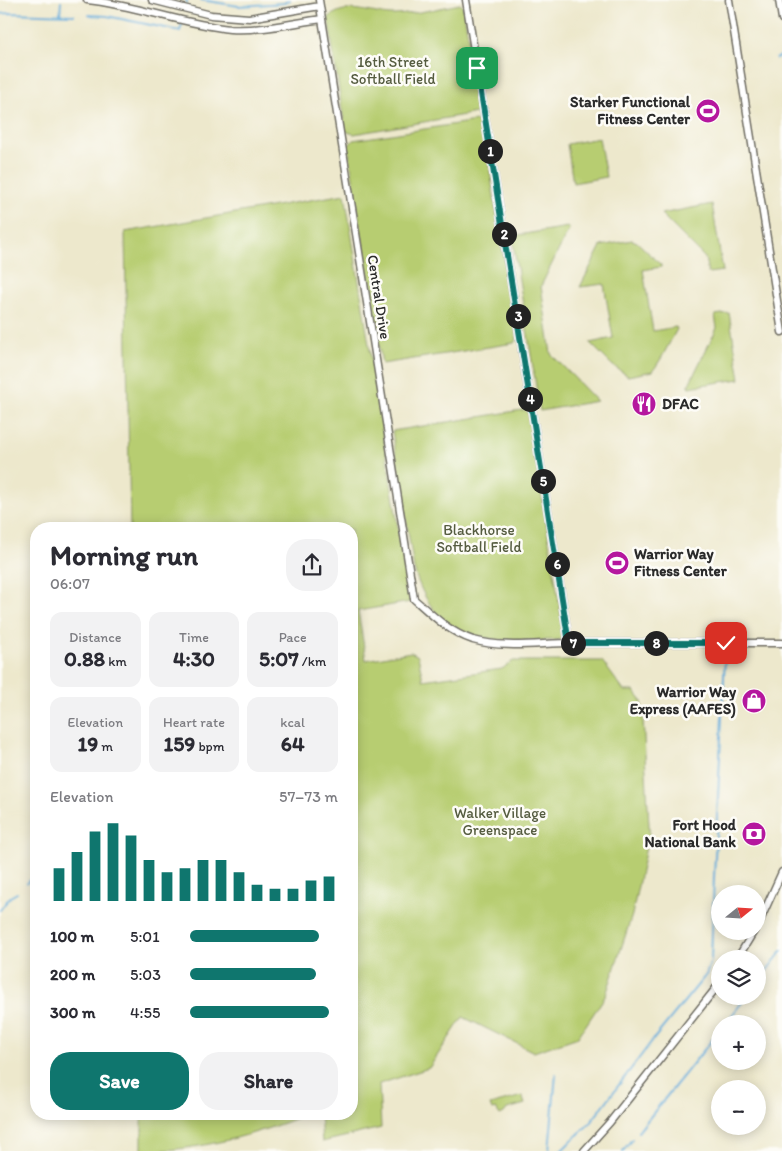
<!DOCTYPE html>
<html lang="en">
<head>
<meta charset="utf-8">
<style>
	:root { --surface:#fff; --page:#f2f2f3; --text:#2b2b33; --muted:#7c7c81; --accent:#0f766e }
	body { margin:0; font-family:Itim,sans-serif; background:var(--page); color:var(--text); height:100vh; display:flex; flex-direction:column; font-size:19px; white-space:nowrap }
	* { box-sizing:border-box; margin:0 }
	p { font-size:16px; color:var(--muted) }
	.icon { flex:none; width:28px; height:28px; fill:none; stroke:currentColor; stroke-width:2; stroke-linecap:round; stroke-linejoin:round }
	.map { position:relative; flex:1; overflow:hidden }
	.drawer { position:absolute; left:30px; top:522px; width:328px; height:598px; display:flex; flex-direction:column; background:var(--surface); border-radius:20px; box-shadow:0 2px 12px #0003 }
	.drawer>* { flex:none }
	.needle { width:32px; rotate:72deg }
	.buttons { position:absolute; left:711px; top:885px; display:grid; gap:10px }
	.buttons a { display:grid; place-items:center; width:55px; height:55px; border-radius:50%; background:var(--surface); box-shadow:0 2px 12px #0003; font-size:25px }
	.pin { position:absolute; display:grid; place-items:center; width:42px; height:42px; color:#fff; margin:-21px; border-radius:10px; box-shadow:0 2px 8px #0006 }
	.km { position:absolute; width:25px; height:25px; margin:-12px; border-radius:50%; background:#222; color:#fff; font-size:14px; line-height:25px; text-align:center }
	.round { display:grid; place-items:center; flex:none; width:52px; height:52px; border-radius:20px; background:var(--page) }
	.headline { display:flex; align-items:center; justify-content:space-between; height:85px; padding:0 20px }
	h1 { font-size:28px; font-weight:800; line-height:38px }
	.figures { display:grid; grid-template-columns:repeat(3,1fr); gap:8px; height:85px; padding:5px 20px }
	.figures div { display:grid; align-content:center; border-radius:12px; background:var(--page); text-align:center }
	.figures b { font-size:21px; font-weight:800 }
	.figures small { font-size:14px; font-weight:400 }
	.figures p { font-size:14px }
	.chart { height:140px; padding:10px 20px }
	.chart p { display:flex; justify-content:space-between }
	.chart svg { width:100%; height:90px; margin-top:5px; stroke:var(--accent); stroke-width:6 }
	.action { display:flex; gap:10px; margin-top:auto; padding:10px 20px }
	.action a { flex:1; height:58px; border-radius:20px; background:var(--accent); color:#fff; font-size:20px; font-weight:800; line-height:58px; text-align:center }
	.action a+a { background:var(--page); color:var(--text) }
	ul { padding:0 20px; list-style:none; font-size:16px }
	li { display:grid; grid-template-columns:80px 60px 1fr; align-items:center; height:38px }
	li i { height:12px; border-radius:6px; background:var(--accent) }
	.map>svg:first-child { display:block }
	.green { fill:#b7cd71; stroke:#717c4e }
	.lines { fill:none; stroke-linecap:round; stroke-linejoin:round }
	.stream { stroke:#62abda; stroke-width:2 }
	.minor-casing { stroke:#6f6d63; stroke-width:9 }
	.minor { stroke:#fff; stroke-width:6 }
	.route-casing { stroke:#fff; stroke-width:10 }
	.route { stroke:#0f766e; stroke-width:6 }
	.labels { text-anchor:middle; stroke-width:5; stroke-linejoin:round; paint-order:stroke }
	.park-label { font-size:15px; fill:#555c40; stroke:#fdfcf7 }
	.poi-label { font-size:15px; font-weight:bold; fill:#2b2b2b; stroke:#fdfcf7; text-anchor:end }
	.street-label { font-size:15px; fill:#2b2b2b; stroke:#fdfcf7 }
</style>
</head>
<body>
<div class="map">
<svg width="782" height="1151" viewBox="0 0 782 1151">
	<rect width="100%" height="100%" fill="#fdfcf7"/>
	<filter id="ink" filterUnits="userSpaceOnUse"><feTurbulence type="fractalNoise" baseFrequency=".02" numOctaves="2"/><feDisplacementMap in="SourceGraphic" scale="10" xChannelSelector="R" yChannelSelector="G"/><feConvolveMatrix kernelMatrix="1 2 1 2 8 2 1 2 1" color-interpolation-filters="sRGB"/></filter>
	<filter id="wash" filterUnits="userSpaceOnUse"><feTurbulence type="fractalNoise" baseFrequency=".0096" numOctaves="4" result="noise"/><feDisplacementMap in="SourceGraphic" scale="20" xChannelSelector="R" yChannelSelector="G"/><feGaussianBlur stdDeviation="1.12" result="paint"/><feColorMatrix in="noise" values="0 0 0 0 0 0 0 0 0 0 0 0 0 0 0 0 0 1.4 0 .05"/><feComposite in="paint" operator="in"/></filter>
	<g filter="url(#wash)">
		<rect width="100%" height="100%" fill="#ede8cc"/>
		<path class="green" d="M460,4L463,7L478,93L479,107L476,113L354,134L347,132L345,129L328,18C348,0 374,16 395,15C416,14 439,8 460,4Z
			M476,121L481,123L483,128L517,339L514,343L382,364L348,146L353,140Z
			M599,138L606,177L573,183L567,144Z
			M345,194L410,602L358,611L366,660L411,652L418,656L423,680L502,669L513,661H602L624,691H634L642,701L650,843L646,847L632,915L606,995L578,1037L534,1052L463,1017L429,1068L379,1084L381,1128L322,1142L320,1114H351V529H130L125,232Z
			M712,204L723,271L708,273L705,258L661,214Z
			M568,227L569,229L541,286L551,354L597,401L540,411L512,236Z
			M632,240L637,242L661,265V267L643,270L653,331L676,327L677,329L662,357L653,371L628,376L612,365L590,343L613,338L604,284L580,287L601,246Z
			M729,313L740,379L689,387L688,386L717,328L715,315Z
			M522,410H527L529,417L564,633L561,639L559,640C491,641 437,647 414,569L392,431Z
			M522,1096L525,1104L507,1109L504,1113L500,1115L496,1109L492,1110L490,1105Z
			M142,1114H307C255,1135 199,1151 142,1151Z"/>
		<g class="lines">
			<path class="stream" d="M201,0L239,6L284,3L290,0
				M186,4L187,0
				M0,14L9,13L74,15
				M60,14L61,2
				M89,15L107,16L180,31L182,24
				M776,59L782,55
				M27,883L36,874
				M0,910L10,897L17,893
				M758,982L782,951
				M725,1024L747,996
				M638,1132L720,1030
				M549,1151L556,1074
				M561,1151L591,1122L652,1041L706,975L711,961L714,877L725,657
				M623,1151L632,1139"/>
		</g>
	</g>
	<g filter="url(#ink)">
		<g class="lines">
			<defs>
				<path id="minor" d="M87,0C136,5 182,24 230,29C261,31 292,23 322,19
					M152,0L211,15L249,18L320,6
					M319,0L414,599C432,615 449,632 473,640C505,649 539,643 572,643C642,643 712,643 782,643
					M466,0L569,643
					M729,0L782,332
					M779,0L782,19
					M758,925L782,872
					M737,959L754,931
					M584,1151L610,1122L720,983"/>
			</defs>
			<use href="#minor" class="minor-casing"/>
			<use href="#minor" class="minor"/>
		</g>
	</g>
	<g class="lines" filter="url(#ink)">
		<defs>
			<path id="route" d="M477,68L569,643H726"/>
		</defs>
		<use href="#route" class="route-casing"/>
		<use href="#route" class="route"/>
	</g>
	<defs>
		<symbol id="stadium-disc" viewBox="-11 -11 22 22"><circle r="9.5" fill="#b5179e" stroke="#fdfcf7"/><path d="M0-5a6.5 5 0 1 0 0 10a6.5 5 0 1 0 0-10ZM-3.5-1.8h7v3.6h-7Z" fill="#fff"/></symbol>
		<symbol id="restaurant-disc" viewBox="-11 -11 22 22"><circle r="9.5" fill="#b5179e" stroke="#fdfcf7"/><path d="M-5-6h1v4h1v-4h1v4h1v-4h1v5L-1.5 .5V6h-2V.5L-5-1ZM5-6V6H3V1.5H1.5Q1.5-4 5-6Z" fill="#fff"/></symbol>
		<symbol id="shop-disc" viewBox="-11 -11 22 22"><circle r="9.5" fill="#b5179e" stroke="#fdfcf7"/><path d="M-5-2.5h2.3a2.7 3.5 0 0 1 5.4 0H5L5.5 6h-11ZM-1.5-2.5h3a1.5 2.3 0 0 0-3 0Z" fill="#fff"/></symbol>
		<symbol id="bank-disc" viewBox="-11 -11 22 22"><circle r="9.5" fill="#b5179e" stroke="#fdfcf7"/><path d="M-6-4H6V4H-6ZM0-2.3a2.3 2.3 0 1 0 0 4.6a2.3 2.3 0 1 0 0-4.6Z" fill="#fff"/></symbol>
	</defs>
	<g fill-rule="evenodd">
		<use href="#stadium-disc" x="694" y="97" width="28" height="28"/>
		<use href="#restaurant-disc" x="630" y="390" width="28" height="28"/>
		<use href="#stadium-disc" x="603" y="549" width="28" height="28"/>
		<use href="#shop-disc" x="740" y="687" width="28" height="28"/>
		<use href="#bank-disc" x="740" y="820" width="28" height="28"/>
	</g>
	<g class="labels">
		<g class="park-label">
			<text x="393" y="67">16th Street<tspan x="393" dy="17">Softball Field</tspan></text>
			<text x="479" y="535">Blackhorse<tspan x="479" dy="17">Softball Field</tspan></text>
			<text x="500" y="818">Walker Village<tspan x="500" dy="17">Greenspace</tspan></text>
		</g>
		<g class="poi-label">
			<text x="690" y="107">Starker Functional<tspan x="690" dy="17">Fitness Center</tspan></text>
			<text x="662" y="409" text-anchor="start">DFAC</text>
			<text x="634" y="559" text-anchor="start">Warrior Way<tspan x="634" dy="17">Fitness Center</tspan></text>
			<text x="736" y="697">Warrior Way<tspan x="736" dy="17">Express (AAFES)</tspan></text>
			<text x="736" y="830">Fort Hood<tspan x="736" dy="17">National Bank</tspan></text>
		</g>
		<g class="street-label">
			<text transform="translate(379 297) rotate(81)" y="5">Central Drive</text>
		</g>
	</g>
</svg>
<div class="buttons">
<a><svg class="needle" viewBox="-14 -14 28 28"><path d="M0-13l5 13h-10z" fill="#e53935"/><path d="M0 13l5-13h-10z" fill="#7c7c81"/></svg></a>
<a><svg class="icon" aria-label="layers" viewBox="0 0 24 24"><path d="M12 4l9 5-9 5-9-5zM3 14l9 5 9-5"/></svg></a>
<a>+</a>
<a>−</a>
</div>
<div class="pin" style="left:477px;top:68px;background:#1e9e55"><svg class="icon" aria-label="arrive" viewBox="0 0 24 24"><path d="M6 21V4h12l-3 4 3 4H6"/></svg></div>
<div class="pin" style="left:726px;top:643px;background:#d93025"><svg class="icon" aria-label="check" viewBox="0 0 24 24"><path d="M5 12l5 5 9-10"/></svg></div>
<b class="km" style="left:490px;top:151px">1</b>
<b class="km" style="left:504px;top:234px">2</b>
<b class="km" style="left:518px;top:316px">3</b>
<b class="km" style="left:530px;top:399px">4</b>
<b class="km" style="left:543px;top:481px">5</b>
<b class="km" style="left:557px;top:564px">6</b>
<b class="km" style="left:573px;top:643px">7</b>
<b class="km" style="left:656px;top:643px">8</b>
<section class="drawer">
<div class="headline"><div><h1>Morning run</h1><p>06:07</p></div><a class="round"><svg class="icon" aria-label="share" viewBox="0 0 24 24"><path d="M12 15V3M7 8l5-5 5 5M5 13v7h14v-7"/></svg></a></div>
<div class="figures">
<div><p>Distance</p><b>0.88<small> km</small></b></div>
<div><p>Time</p><b>4:30</b></div>
<div><p>Pace</p><b>5:07<small> /km</small></b></div>
</div>
<div class="figures">
<div><p>Elevation</p><b>19<small> m</small></b></div>
<div><p>Heart rate</p><b>159<small> bpm</small></b></div>
<div><p>kcal</p><b>64</b></div>
</div>
<div class="chart"><p><span>Elevation</span>57–73 m</p>
<svg viewBox="0 0 160 44" preserveAspectRatio="none"><path d="M5 44V28M15 44V20M25 44V10M35 44V6M45 44V12M55 44V24M65 44V30M75 44V28M85 44V24M95 44V24M105 44V30M115 44V36M125 44V38M135 44V38M145 44V34M155 44V32"/></svg>
</div>
<ul>
<li><b>100 m</b>5:01<i style="width:87%"></i></li>
<li><b>200 m</b>5:03<i style="width:85%"></i></li>
<li><b>300 m</b>4:55<i style="width:94%"></i></li>
</ul>
<div class="action"><a>Save</a><a>Share</a></div>
</section>
</div>
</body>
</html>
